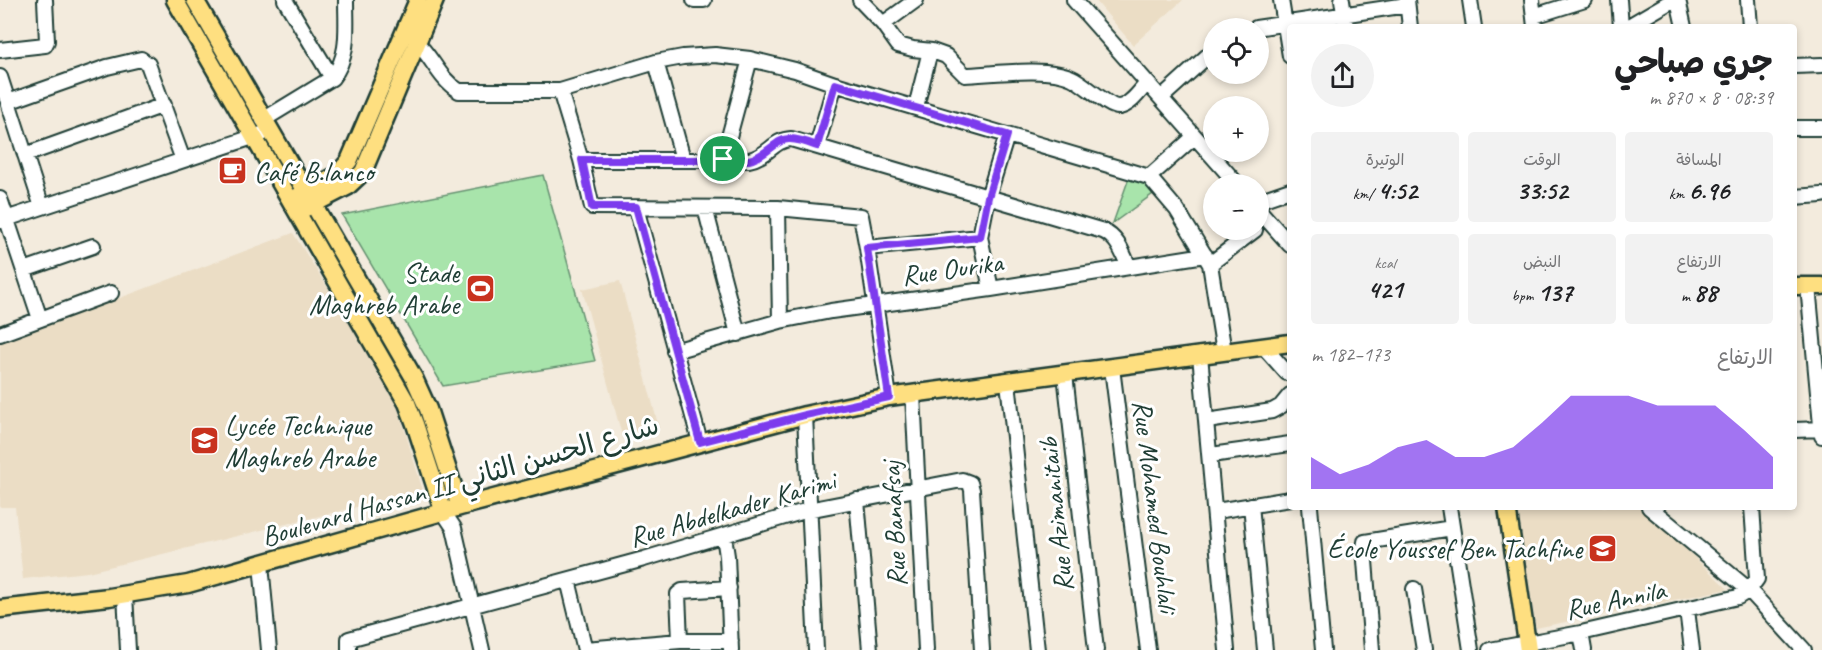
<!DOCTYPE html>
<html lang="ar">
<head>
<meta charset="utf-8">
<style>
	:root { --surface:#fff; --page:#f2f2f2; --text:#202124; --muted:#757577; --accent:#7c3aed }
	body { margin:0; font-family:Caveat,"Playpen Sans Arabic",sans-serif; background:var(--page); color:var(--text); direction:rtl; height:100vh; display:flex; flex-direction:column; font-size:22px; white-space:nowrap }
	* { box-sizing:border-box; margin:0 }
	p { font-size:20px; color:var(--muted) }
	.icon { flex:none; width:33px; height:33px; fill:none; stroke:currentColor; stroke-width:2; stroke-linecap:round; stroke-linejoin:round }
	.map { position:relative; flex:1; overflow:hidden; direction:ltr }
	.panel { position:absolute; left:1287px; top:24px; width:510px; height:486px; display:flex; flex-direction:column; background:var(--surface); border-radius:6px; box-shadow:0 3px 9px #0003; direction:rtl }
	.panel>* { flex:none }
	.tools { position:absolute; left:1203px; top:18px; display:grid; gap:12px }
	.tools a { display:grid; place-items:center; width:66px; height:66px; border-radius:50%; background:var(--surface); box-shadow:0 3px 9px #0003; font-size:30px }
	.pin { position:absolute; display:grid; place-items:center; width:51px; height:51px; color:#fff; margin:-26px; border:3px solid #fff; border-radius:50%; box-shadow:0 2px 6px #0007 }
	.round { display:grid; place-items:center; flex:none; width:63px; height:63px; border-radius:32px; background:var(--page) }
	.head { display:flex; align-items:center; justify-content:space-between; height:102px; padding:0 24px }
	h1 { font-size:33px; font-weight:700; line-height:45px }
	.figures { display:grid; grid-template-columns:repeat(3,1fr); gap:9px; height:102px; padding:6px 24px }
	.figures div { display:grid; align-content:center; border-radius:6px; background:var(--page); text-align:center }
	.figures b { font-size:26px; font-weight:700 }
	.figures small { font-size:16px; font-weight:400 }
	.figures p { font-size:16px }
	.chart { height:168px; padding:12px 24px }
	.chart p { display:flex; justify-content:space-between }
	.chart svg { width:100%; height:108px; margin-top:6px; fill:var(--accent); opacity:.7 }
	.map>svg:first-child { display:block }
	.built { fill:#ebddc5 }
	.green { fill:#a8e4ab; stroke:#649070; stroke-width:1.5 }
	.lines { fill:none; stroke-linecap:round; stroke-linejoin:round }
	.minor-casing { stroke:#1f3d34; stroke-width:18 }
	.major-casing { stroke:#1f3d34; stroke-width:21 }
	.minor { stroke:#fff; stroke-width:14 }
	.major { stroke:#fedf80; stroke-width:16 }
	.route-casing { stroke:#fff; stroke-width:12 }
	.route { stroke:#7c3aed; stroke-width:8 }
	.labels { text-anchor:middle; stroke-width:6; stroke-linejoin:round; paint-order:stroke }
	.poi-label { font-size:28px; fill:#1f3d34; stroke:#fff; text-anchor:start }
	.street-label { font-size:28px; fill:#1f3d34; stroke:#fff }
</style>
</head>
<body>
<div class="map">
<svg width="1822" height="650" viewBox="0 0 1822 650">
	<rect width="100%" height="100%" fill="#f3ebdd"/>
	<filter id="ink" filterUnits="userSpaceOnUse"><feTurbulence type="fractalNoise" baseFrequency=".0167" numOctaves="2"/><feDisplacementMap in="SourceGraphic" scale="12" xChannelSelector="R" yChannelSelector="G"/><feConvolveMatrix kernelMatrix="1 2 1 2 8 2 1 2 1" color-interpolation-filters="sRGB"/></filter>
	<g filter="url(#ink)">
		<path class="built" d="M1095,0H1183L1133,45Z
			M293,233L393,391L423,491L88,572L23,579L15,507H0V343Z
			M620,281L659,428L623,439L582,289Z
			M1515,507H1641L1728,589L1536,628Z"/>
		<path class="green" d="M543,175L595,361L443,386L342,215Z
			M1130,175L1146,178L1157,191L1113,223Z"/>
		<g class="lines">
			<defs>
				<path id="minor" d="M285,0L332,78
					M694,0H704
					M860,0L883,24L898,45L913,49L932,51
					M1074,0L1237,184
					M1281,0L1290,56
					M1342,0L1346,27
					M1407,0L1410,27
					M1470,0L1474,27
					M1532,0L1535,27
					M1619,0L1621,27
					M1678,0L1684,27
					M1748,0L1750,27
					M1534,16L1585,0
					M883,24L916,0
					M1627,27L1673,0
					M1256,28L1407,5
					M417,43C433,58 439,79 459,91H560L656,62L683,57L715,55L750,59L795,70L835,84L1149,177L1177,210L1210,264L1224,352
					M0,50L45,45L47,41L45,0
					M656,62L683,159
					M1794,66L1822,65
					M0,77L42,207
					M560,91L581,160L592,207L778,208L861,216L867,248L889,397
					M1161,98L1214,50
					M8,102L107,67L141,59L148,64L183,160
					M916,107L928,59L932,51L946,56L965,75C993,74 1047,66 1072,78C1084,83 1109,108 1119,107C1131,105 1140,91 1147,83
					M263,120L332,78C350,56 346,28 346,0
					M1794,128H1822
					M817,146L835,84
					M25,155L164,105
					M723,159L750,59
					M581,160H749C769,156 773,140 791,139L1103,231C1118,238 1122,252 1129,267
					M1149,177L1194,137
					M1794,197L1822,195
					M0,199L40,319
					M1258,201L1290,190
					M636,208L700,442
					M705,208L738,334
					M778,208L780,321
					M1258,209L1290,245
					M0,221L262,134
					M867,248L980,237
					M1210,264L1255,230
					M24,270L93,246
					M1808,286L1822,436
					M991,289L980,237L988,197L1007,135
					M0,334L111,293
					M1263,346L1287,373L1290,374
					M674,351L780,321L831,311L991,289L1205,255
					M1200,355L1227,650
					M1112,368L1148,650
					M1065,374L1096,650
					M1008,382L1037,650
					M913,395L926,650
					M805,415L816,650
					M1207,421L1272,411L1281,406L1290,395
					M1794,430L1822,429
					M1211,455L1290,444
					M857,500L870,650
					M1251,505L1265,650
					M1310,507L1323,650
					M1449,507L1471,650
					M1649,507L1749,590L1804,650
					M1216,511L1290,499
					M444,513L454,528L482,650
					M724,536L727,556L731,650
					M261,564L269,650
					M568,580L585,650
					M1414,589L1424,650
					M125,594L128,650
					M1687,610L1692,650
					M1581,633L1584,650
					M680,641L678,594L682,591L729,588
					M585,649L680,641H731
					M349,650V639L644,559L808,510L962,480L970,483L972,490L982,650
					M1372,650L1364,548L1365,542L1452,528
					M1490,650L1581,633L1738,597L1749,590L1757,579L1752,507"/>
				<path id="major" d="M175,0L407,403L415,424L444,513
					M195,0L414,378L428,409L460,507
					M297,197L337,175L349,161L418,0
					M304,209L347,187L363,172L435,0
					M1794,286H1822
					M1507,507L1528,650
					M0,609L109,597L188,584L460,507L805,415L889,397L1290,343"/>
			</defs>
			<use href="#minor" class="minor-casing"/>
			<use href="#major" class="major-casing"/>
			<use href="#minor" class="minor"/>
			<use href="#major" class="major"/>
		</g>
	</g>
	<g class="lines" filter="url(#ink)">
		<defs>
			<path id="route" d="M835,84L1007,135L988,197L980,237L867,248L889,397L805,415L700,442L636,207H592L582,160H749C768,156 776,138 790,139C799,139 809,143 817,146Z"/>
		</defs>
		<use href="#route" class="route-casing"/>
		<use href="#route" class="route"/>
	</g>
	<defs>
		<symbol id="cafe-square" viewBox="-11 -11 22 22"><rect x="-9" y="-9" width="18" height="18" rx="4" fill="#c8321e" stroke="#fff"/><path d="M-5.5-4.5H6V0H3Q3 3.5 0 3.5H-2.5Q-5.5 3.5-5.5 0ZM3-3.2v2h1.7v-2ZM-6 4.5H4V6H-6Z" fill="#fff"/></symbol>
		<symbol id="stadium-square" viewBox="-11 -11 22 22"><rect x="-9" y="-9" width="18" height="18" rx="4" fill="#c8321e" stroke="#fff"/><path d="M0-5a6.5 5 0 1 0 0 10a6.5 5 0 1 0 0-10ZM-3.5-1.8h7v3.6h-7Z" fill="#fff"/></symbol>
		<symbol id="school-square" viewBox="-11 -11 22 22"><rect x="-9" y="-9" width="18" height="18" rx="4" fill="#c8321e" stroke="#fff"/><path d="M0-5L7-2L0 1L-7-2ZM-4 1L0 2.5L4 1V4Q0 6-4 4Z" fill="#fff"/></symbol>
	</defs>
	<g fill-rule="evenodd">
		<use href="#cafe-square" x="216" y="154" width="33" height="33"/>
		<use href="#stadium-square" x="464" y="272" width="33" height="33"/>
		<use href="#school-square" x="188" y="424" width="33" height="33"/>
		<use href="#school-square" x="1586" y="532" width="33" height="33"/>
	</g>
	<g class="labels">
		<g class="poi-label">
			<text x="254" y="181">Café B.lanco</text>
			<text x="459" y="282" text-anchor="end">Stade<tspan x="459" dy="32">Maghreb Arabe</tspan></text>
			<text x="225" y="435">Lycée Technique<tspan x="225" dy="32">Maghreb Arabe</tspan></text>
			<text x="1582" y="558" text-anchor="end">École Youssef Ben Tachfine</text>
		</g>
		<g class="street-label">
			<text transform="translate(952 268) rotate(-8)" y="10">Rue Ourika</text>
			<text transform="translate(460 480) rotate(-16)" y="10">Boulevard Hassan II شارع الحسن الثاني</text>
			<text transform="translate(1156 506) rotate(83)" y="10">Rue Mohamed Bouhlali</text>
			<text transform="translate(732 508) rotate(-16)" y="10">Rue Abdelkader Karimi</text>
			<text transform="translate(1055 515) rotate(-96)" y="10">Rue Azimanitaib</text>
			<text transform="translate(893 524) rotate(-93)" y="10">Rue Banafsaj</text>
			<text transform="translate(1615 599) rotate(-12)" y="10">Rue Annila</text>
		</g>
	</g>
</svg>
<div class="tools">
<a><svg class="icon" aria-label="locate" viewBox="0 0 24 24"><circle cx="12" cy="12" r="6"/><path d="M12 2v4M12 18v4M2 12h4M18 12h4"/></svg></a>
<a>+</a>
<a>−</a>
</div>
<div class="pin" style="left:723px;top:159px;background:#1e9e55"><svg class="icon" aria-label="arrive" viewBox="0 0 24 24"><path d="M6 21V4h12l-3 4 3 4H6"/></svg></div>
<section class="panel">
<div class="head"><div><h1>جري صباحي</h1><p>08:39 · 8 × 870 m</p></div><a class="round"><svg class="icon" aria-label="share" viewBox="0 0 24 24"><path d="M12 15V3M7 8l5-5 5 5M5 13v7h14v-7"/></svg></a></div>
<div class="figures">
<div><p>المسافة</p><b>6.96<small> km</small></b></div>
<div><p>الوقت</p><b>33:52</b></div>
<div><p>الوتيرة</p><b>4:52<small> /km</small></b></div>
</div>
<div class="figures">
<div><p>الارتفاع</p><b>88<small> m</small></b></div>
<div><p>النبض</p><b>137<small> bpm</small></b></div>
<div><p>kcal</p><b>421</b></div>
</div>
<div class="chart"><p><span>الارتفاع</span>173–182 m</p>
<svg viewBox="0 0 160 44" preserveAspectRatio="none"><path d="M0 44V31L10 38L20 34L30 27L40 24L50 31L60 31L70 27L80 17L90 6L100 6L110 6L120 10L130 10L140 10L150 20L160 31V44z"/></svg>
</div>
</section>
</div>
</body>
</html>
